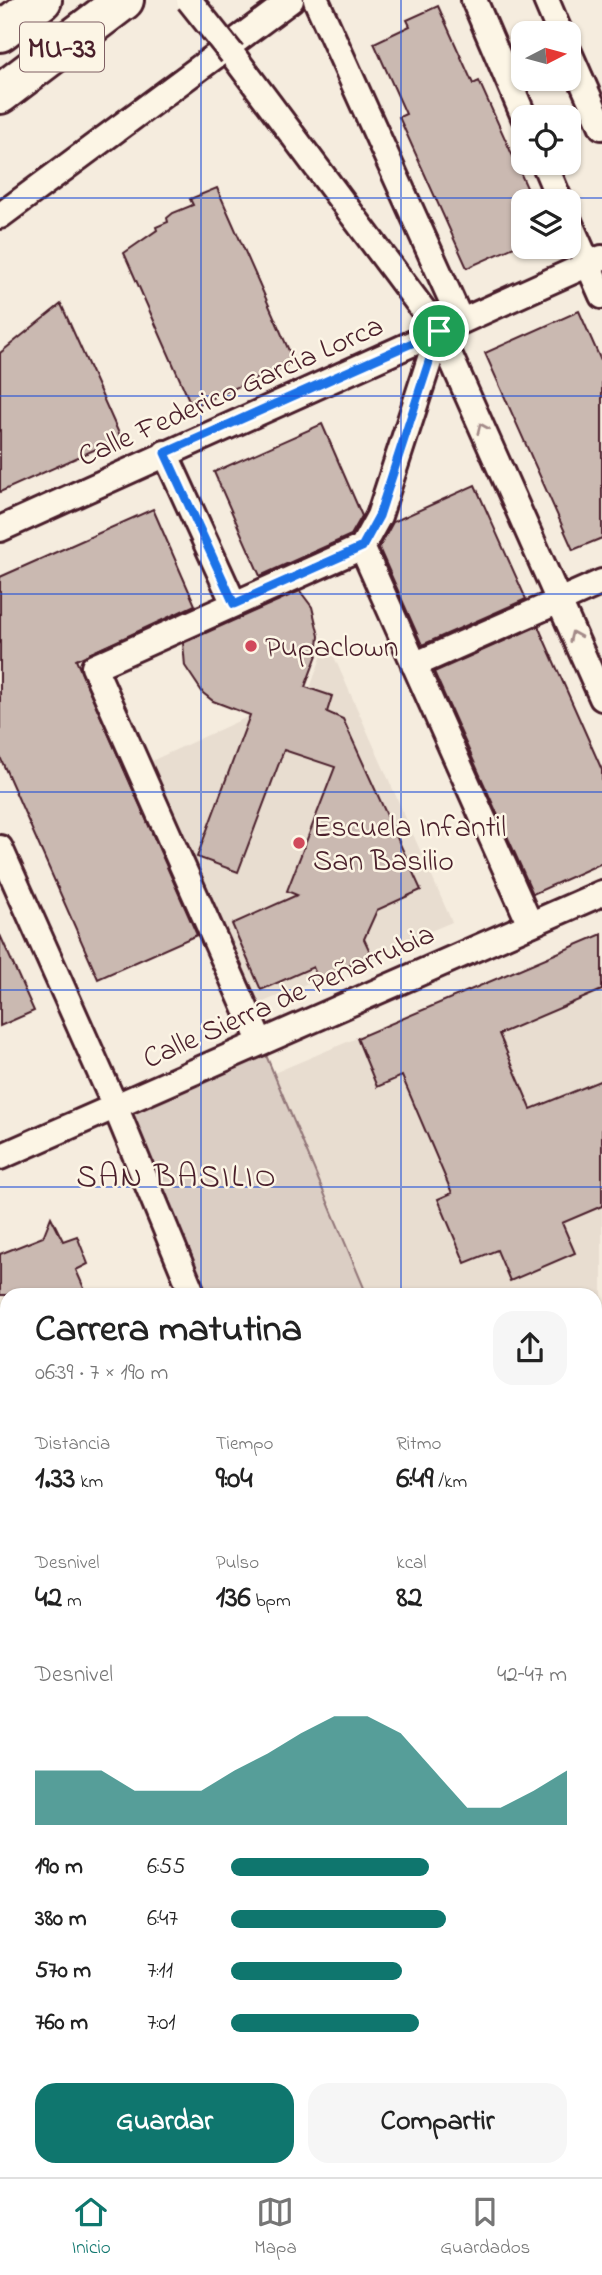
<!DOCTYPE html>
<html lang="es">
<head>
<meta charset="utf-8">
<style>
	:root { --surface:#fff; --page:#f6f6f6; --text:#222; --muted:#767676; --line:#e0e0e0; --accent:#0f766e }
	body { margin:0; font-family:"Indie Flower",sans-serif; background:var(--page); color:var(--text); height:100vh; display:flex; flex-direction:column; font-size:26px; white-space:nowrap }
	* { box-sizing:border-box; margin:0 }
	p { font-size:23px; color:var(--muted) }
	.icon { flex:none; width:38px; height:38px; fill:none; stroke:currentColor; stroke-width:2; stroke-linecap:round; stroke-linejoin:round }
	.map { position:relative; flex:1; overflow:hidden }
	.panel { position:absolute; left:0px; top:1288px; width:602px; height:889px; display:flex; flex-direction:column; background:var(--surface); border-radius:21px 21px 0 0; box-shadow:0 2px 5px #0004 }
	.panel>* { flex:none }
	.needle { width:46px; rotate:84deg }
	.controls { position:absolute; left:511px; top:21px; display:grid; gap:14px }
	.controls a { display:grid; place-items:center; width:70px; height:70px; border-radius:14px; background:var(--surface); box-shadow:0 2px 5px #0004; font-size:35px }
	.pin { position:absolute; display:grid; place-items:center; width:60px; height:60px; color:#fff; margin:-30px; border:4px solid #fff; border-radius:50%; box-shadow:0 2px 7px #0007 }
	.round { display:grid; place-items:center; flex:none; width:74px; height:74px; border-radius:21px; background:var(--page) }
	.head { display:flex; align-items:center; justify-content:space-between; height:119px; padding:0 35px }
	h1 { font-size:38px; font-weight:700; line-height:52px }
	.metrics { display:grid; grid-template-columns:repeat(3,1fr); gap:10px; height:119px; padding:7px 35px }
	.metrics div { display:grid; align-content:center }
	.metrics b { font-size:30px; font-weight:700 }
	.metrics small { font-size:19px; font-weight:400 }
	.metrics p { font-size:19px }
	.chart { height:196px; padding:14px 35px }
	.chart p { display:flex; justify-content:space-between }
	.chart svg { width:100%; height:126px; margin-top:7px; fill:var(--accent); opacity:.7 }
	.action { display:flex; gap:14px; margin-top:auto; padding:14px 35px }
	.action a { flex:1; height:80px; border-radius:21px; background:var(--accent); color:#fff; font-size:28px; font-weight:700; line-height:80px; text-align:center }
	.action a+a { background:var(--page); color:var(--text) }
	ul { padding:0 35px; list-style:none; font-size:23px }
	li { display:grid; grid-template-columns:112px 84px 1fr; align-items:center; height:52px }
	li i { height:18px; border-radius:9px; background:var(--accent) }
	.menu { display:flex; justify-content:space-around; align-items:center; height:98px; border-top:2px solid var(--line); background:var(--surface); font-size:19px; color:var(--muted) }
	.menu a { display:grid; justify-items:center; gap:4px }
	.menu .on { color:var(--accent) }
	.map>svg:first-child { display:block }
	.built { fill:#e8ddd0 }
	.green { fill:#dbcec4; stroke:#927678; stroke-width:2 }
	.building { fill:#cab9b1; stroke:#4a1f2b; stroke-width:2 }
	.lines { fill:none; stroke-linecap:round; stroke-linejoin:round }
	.street-casing { stroke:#4a1f2b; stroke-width:30 }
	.secondary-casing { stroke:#4a1f2b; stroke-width:38 }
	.highway-casing { stroke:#4a1f2b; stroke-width:44 }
	.street { stroke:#fcf5e5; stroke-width:24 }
	.secondary { stroke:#fcf5e5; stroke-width:33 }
	.highway { stroke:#fcf5e5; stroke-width:38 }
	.street-bridge-casing { stroke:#4a1f2b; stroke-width:30; stroke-linecap:butt }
	.street-bridge { stroke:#fcf5e5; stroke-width:24 }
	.oneway { stroke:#a38a88 }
	.route-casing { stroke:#fff; stroke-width:14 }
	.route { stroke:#1a73e8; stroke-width:9 }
	.grid { fill:none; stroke:#1d4ed8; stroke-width:2; stroke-opacity:0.55 }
	.poi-dot { fill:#d1495b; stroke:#fcf5e5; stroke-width:2.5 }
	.labels { text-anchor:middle; stroke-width:5; stroke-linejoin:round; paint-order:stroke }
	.shield { fill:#fcf5e5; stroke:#7f5f63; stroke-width:2 }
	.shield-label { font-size:28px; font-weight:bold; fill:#4a1f2b }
	.street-label { font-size:30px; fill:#4a1f2b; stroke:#fcf5e5 }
	.poi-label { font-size:30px; fill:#4a1f2b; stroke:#fcf5e5; text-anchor:start }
	.neighbourhood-label { font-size:32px; letter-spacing:2px; fill:#4a1f2b; stroke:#fcf5e5 }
</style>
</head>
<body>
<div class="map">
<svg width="602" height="2177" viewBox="0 0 602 2177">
	<rect width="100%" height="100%" fill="#f5ecde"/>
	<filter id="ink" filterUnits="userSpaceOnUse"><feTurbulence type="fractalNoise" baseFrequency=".0143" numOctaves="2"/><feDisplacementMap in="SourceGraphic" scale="14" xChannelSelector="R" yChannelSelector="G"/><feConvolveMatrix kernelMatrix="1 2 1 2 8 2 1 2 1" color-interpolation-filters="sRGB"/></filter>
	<g filter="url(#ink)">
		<path class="built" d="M327,641L452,922L254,1006L147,763L310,688Z
			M602,934V1304L595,1307V1295H367L274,1073Z
			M602,1415V2105L595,2108V1418Z"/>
		<path class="green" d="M260,1041L367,1295H193L115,1106Z
			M595,1568L602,1584V1694L595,1697Z"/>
		<path class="building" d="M438,6L473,84L479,81L533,201H523V243L467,268L399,117L406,114L374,43L410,26L407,20Z
			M217,188L294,362L192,407L124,253L157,230L156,227L168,222L167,218L173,213L193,205L190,199Z
			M61,304L121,438L0,492V353Z
			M579,311L602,363V538L573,550L485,353Z
			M322,424L362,516L351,535L260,576L214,472Z
			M475,485L526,599L422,645L379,548L393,522Z
			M153,509L195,605L76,660L197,935L98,979L0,757V577Z
			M300,591L312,607L319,636L317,655L305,687L332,696L327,712L343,719L421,890L377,910L364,939L372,956L318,979L313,967L261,990L232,924L297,895L287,891L335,767L284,750L238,872L197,857L250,715L213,701L203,693L185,666L183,643Z
			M538,626L602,770V863L533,894L434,672Z
			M602,934V990L499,1034L531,1109L602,1080V1206L562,1223L575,1253L510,1281L497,1250L465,1263L438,1199L452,1193L402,1076L377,1087L357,1038Z
			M0,935L34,1011L0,1026Z
			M51,1217L63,1241L77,1236L88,1264L76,1270L87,1295L65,1291L55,1295H0V1254L43,1237Z"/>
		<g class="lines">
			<defs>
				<path id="street" d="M316,0L461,321
					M474,0L524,117
					M546,0L560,33
					M569,52L602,127
					M232,54L439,331L602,698
					M544,163L560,201
					M0,216L291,0
					M569,221L602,296
					M165,453L234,604
					M0,529L602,258
					M362,547L379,516L439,331
					M414,665L602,582
					M0,848L115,1106L193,1295
					M260,1041L94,667L362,547L530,924
					M0,1157L602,893
					M595,1385L602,1382
					M0,1644L7,1641
					M0,1787L7,1804
					M0,2132L7,2129
					M161,2170L164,2177
					M229,2177L245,2170"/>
				<path id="secondary" d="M582,2177L602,2169"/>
				<path id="highway" d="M0,32L42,0
					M0,94L124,0"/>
			</defs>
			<use href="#street" class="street-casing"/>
			<use href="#secondary" class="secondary-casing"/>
			<use href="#highway" class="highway-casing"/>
			<use href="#street" class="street"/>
			<use href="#secondary" class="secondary"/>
			<use href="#highway" class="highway"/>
			<defs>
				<path id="street-bridge" d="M189,0L232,54"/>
			</defs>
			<use href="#street-bridge" class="street-bridge-casing"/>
			<use href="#street-bridge" class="street-bridge"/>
		</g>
		<defs><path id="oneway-chevron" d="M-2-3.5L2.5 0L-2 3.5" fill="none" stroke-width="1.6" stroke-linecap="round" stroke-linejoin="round" transform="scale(1.75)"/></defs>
		<g class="oneway">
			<use href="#oneway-chevron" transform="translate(482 428) rotate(-114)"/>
			<use href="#oneway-chevron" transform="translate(574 636) rotate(-114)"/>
		</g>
	</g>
	<g class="lines" filter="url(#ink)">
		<defs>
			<path id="route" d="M439,331L379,516L362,547L234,604L165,453Z"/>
		</defs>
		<use href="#route" class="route-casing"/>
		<use href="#route" class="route"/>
	</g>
	<path class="grid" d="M201,0V1295M401,0V1295M0,198H602M0,396H602M0,594H602M0,792H602M0,990H602M0,1187H602M0,1385H7M595,1385H602M0,1583H7M595,1583H602M0,1781H7M595,1781H602M0,1979H7M595,1979H602M201,2170V2177M401,2170V2177"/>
	<g class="poi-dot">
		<circle cx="251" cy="646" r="7"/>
		<circle cx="299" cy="843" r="7"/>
	</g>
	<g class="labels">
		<rect class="shield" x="20" y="22.5" width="84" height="49" rx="5"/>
		<g class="shield-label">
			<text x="62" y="57">MU-33</text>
		</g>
		<g class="street-label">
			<text transform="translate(230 390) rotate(-24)" y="10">Calle Federico García Lorca</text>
			<text transform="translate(288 995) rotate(-24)" y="10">Calle Sierra de Peñarrubia</text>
		</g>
		<g class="poi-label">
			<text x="265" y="656">Pupaclown</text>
			<text x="313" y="836">Escuela Infantil<tspan x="313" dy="34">San Basilio</tspan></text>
		</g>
		<g class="neighbourhood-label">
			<text x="177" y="1186">SAN BASILIO</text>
		</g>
	</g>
</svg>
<div class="controls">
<a><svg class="needle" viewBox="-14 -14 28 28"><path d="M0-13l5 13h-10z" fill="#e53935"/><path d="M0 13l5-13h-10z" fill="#767676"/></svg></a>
<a><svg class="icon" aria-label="locate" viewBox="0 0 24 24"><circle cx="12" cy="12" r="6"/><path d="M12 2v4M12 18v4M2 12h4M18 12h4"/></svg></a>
<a><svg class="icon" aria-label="layers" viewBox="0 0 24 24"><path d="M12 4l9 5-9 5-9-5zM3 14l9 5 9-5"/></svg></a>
</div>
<div class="pin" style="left:439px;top:331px;background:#1e9e55"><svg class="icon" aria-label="arrive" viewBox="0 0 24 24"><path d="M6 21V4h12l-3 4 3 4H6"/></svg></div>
<section class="panel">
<div class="head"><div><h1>Carrera matutina</h1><p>06:39 · 7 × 190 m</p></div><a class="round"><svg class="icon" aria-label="share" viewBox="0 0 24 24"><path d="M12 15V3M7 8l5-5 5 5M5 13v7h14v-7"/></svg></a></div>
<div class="metrics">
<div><p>Distancia</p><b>1.33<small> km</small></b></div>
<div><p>Tiempo</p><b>9:04</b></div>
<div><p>Ritmo</p><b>6:49<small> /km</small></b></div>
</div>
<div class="metrics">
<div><p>Desnivel</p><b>42<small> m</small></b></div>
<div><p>Pulso</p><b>136<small> bpm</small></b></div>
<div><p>kcal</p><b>82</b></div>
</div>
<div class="chart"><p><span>Desnivel</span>42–47 m</p>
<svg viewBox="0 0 160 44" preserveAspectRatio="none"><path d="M0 44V25L10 25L20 25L30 32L40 32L50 32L60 25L70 19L80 12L90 6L100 6L110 12L120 25L130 38L140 38L150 32L160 25V44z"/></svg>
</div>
<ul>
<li><b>190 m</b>6:55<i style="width:59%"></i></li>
<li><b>380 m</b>6:47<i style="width:64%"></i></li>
<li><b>570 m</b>7:11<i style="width:51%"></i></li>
<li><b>760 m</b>7:01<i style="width:56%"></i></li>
</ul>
<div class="action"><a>Guardar</a><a>Compartir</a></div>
</section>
</div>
<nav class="menu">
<a class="on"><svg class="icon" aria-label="home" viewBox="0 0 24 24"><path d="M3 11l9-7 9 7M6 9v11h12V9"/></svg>Inicio</a>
<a><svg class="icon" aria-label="map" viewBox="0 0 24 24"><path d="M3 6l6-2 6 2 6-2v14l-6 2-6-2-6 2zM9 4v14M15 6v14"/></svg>Mapa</a>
<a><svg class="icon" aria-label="saved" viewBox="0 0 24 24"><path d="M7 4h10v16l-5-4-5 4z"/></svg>Guardados</a>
</nav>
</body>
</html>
